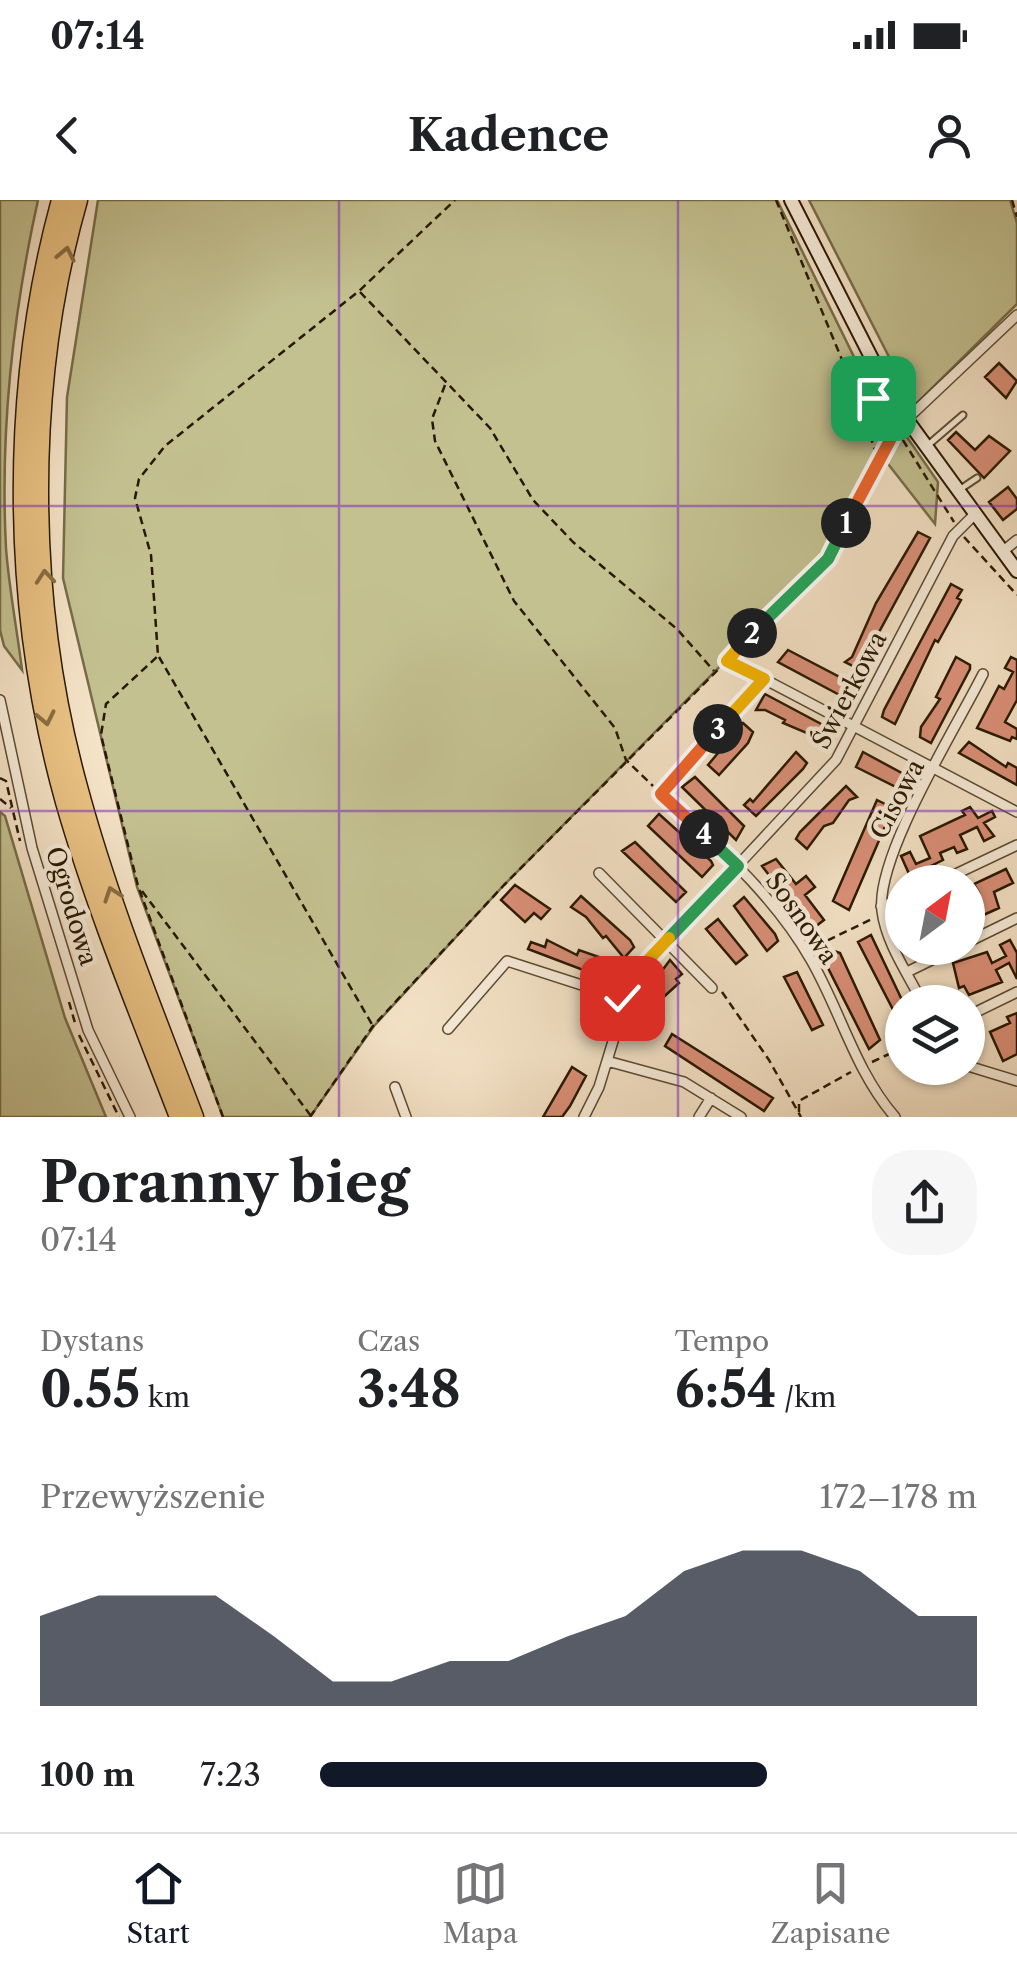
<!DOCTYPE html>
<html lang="pl">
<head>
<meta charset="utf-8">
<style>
	:root { --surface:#fff; --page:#f6f6f6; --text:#202124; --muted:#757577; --line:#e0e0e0; --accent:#111827 }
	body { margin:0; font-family:"Libre Caslon Text",serif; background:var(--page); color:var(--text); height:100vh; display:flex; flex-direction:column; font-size:38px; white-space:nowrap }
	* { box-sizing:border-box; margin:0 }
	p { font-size:32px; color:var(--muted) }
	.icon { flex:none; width:55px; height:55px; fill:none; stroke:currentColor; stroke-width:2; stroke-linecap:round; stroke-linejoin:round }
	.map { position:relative; height:917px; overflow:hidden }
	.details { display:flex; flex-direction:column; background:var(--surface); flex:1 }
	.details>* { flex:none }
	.needle { width:65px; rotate:32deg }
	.buttons { position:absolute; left:885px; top:665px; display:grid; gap:20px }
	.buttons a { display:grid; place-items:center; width:100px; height:100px; border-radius:50%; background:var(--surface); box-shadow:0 2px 8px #0004; font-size:50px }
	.pin { position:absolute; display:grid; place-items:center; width:85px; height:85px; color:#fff; margin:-42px; border-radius:20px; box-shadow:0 5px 15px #0006 }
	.km { position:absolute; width:50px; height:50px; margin:-25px; border-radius:50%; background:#222; color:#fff; font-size:28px; line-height:50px; text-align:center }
	.round { display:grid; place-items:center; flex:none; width:105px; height:105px; border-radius:40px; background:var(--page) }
	.overview { display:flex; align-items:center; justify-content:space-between; height:170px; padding:0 40px }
	h1 { font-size:55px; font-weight:700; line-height:75px }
	.metrics { display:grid; grid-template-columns:repeat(3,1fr); gap:15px; height:170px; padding:10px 40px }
	.metrics div { display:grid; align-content:center }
	.metrics b { font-size:50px; font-weight:700 }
	.metrics small { font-size:28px; font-weight:400 }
	.metrics p { font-size:28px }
	.chart { height:280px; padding:20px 40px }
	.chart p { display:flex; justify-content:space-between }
	.chart svg { width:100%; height:180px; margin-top:10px; fill:var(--accent); opacity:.7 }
	ul { padding:0 40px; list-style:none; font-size:32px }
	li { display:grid; grid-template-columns:160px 120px 1fr; align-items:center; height:75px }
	li i { height:25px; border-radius:12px; background:var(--accent) }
	.status { display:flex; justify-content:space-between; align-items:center; height:70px; padding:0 50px; background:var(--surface); direction:ltr }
	.status svg { height:28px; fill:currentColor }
	header { display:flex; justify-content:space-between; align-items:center; height:130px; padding:0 40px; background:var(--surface); font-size:45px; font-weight:700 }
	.tab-bar { display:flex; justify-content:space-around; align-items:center; height:140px; border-top:2px solid var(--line); background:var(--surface); font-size:28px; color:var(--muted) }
	.tab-bar a { display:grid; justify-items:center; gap:5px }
	.tab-bar .on { color:var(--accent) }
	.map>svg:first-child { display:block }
	.green { fill:#c4c191; stroke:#766c49; stroke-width:2.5 }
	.building { fill:#db9078; stroke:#281801; stroke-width:2.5 }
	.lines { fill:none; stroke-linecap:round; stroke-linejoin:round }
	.service-casing { stroke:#5b4b32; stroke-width:9 }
	.minor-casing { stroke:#5b4b32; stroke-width:12 }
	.secondary-casing { stroke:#281801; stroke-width:16 }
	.motorway-casing { stroke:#281801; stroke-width:21 }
	.path { stroke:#281801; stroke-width:2.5; stroke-dasharray:8 5; stroke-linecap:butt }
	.service { stroke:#f8eddb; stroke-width:5 }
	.minor { stroke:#f8eddb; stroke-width:9 }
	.secondary { stroke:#f8eddb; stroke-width:12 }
	.motorway { stroke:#eac284; stroke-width:18 }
	.oneway { stroke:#896d42 }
	.split-1-casing { stroke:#fff; stroke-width:20 }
	.split-2-casing { stroke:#fff; stroke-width:20 }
	.split-3-casing { stroke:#fff; stroke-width:20 }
	.split-4-casing { stroke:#fff; stroke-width:20 }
	.split-5-casing { stroke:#fff; stroke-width:20 }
	.split-6-casing { stroke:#fff; stroke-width:20 }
	.split-1 { stroke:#f0652b; stroke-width:12 }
	.split-2 { stroke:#22a559; stroke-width:12 }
	.split-3 { stroke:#f5b400; stroke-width:12 }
	.split-4 { stroke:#f0652b; stroke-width:12 }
	.split-5 { stroke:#22a559; stroke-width:12 }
	.split-6 { stroke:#f5b400; stroke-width:12 }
	.grid { fill:none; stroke:#7b2cbf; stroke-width:2.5; stroke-opacity:0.55 }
	.labels { text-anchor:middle; stroke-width:9; stroke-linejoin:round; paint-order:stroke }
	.street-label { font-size:25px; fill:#281801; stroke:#f8eddb }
</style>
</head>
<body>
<div class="status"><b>07:14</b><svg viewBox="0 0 49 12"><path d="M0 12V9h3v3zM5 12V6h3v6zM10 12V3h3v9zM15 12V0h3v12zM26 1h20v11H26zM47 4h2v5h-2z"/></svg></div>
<header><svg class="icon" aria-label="back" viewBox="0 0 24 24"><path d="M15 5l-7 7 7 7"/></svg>Kadence<svg class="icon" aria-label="person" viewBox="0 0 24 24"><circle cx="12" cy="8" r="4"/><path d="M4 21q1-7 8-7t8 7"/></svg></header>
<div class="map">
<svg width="1017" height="917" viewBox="0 0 1017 917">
	<rect width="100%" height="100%" fill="#f5e3c7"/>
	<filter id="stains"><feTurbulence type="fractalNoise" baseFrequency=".002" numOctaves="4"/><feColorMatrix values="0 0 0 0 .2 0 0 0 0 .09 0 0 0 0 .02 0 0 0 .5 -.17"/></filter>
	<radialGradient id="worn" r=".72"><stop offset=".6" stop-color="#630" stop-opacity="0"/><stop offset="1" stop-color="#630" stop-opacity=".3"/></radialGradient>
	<path class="green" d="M0,0H38C13,113 0,232 6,348C9,389 17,429 22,470L4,446L0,430Z
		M98,0H777L860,169L938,282L935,324L885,260L831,361L754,438L741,445L504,685L374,826L310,917H223L137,687L63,378L67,197Z
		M809,0H1010L1017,23V104L914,206Z
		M0,612L5,616L65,818L106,917H0Z"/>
	<path class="building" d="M999,163L1017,181L1006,198L985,177Z
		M956,232L975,250L989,236L1010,251L984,278L948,240Z
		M1008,287L1017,299V309L1003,320L989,302Z
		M918,332L930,338L859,469L845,462L852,457L876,403Z
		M951,384L962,390L957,398L961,400L938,442L935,440L895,524L882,517L884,510Z
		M788,450L851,483L847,499L778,462Z
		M956,457L970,465V469L931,543L920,537L921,527L940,499L936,497Z
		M1011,457L1017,460V500L1005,522L1017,529V539L1012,537L1010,541L977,528L999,486L1004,489L1013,472L1005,468Z
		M765,494L823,525L828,530L823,540L783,523L785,520L765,510H756Z
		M743,523L753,532L748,543L719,575L708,565Z
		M969,542L1006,567L1008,563L1017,568V585L959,553Z
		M796,552L807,563L803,569L756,616L744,605L750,599L753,602Z
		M863,552L911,578L904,591L856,567Z
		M695,577L744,626L736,640L682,587Z
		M846,586L857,597L849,600L833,623L824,626L807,649L796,639L800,632Z
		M877,600L893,608L849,710L833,701Z
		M970,607L978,618L992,611L995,617L984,623L994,636L984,641L977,627L960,635L967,649L957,653L954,647L940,653L943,660L910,676L901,656L910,652L916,664L930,658L920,636L965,615L962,611Z
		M659,614L711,661L713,665L702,677L648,626Z
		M635,642L686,692L676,702L622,651Z
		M776,659L796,684L806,676L815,687L805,695L824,720L811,730L762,666Z
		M1006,669L1013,683L994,692L999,708L968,722V699L979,693L974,684Z
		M515,685L550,709L541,719L534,713L525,722L501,700Z
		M581,696L630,740L634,747L624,758L606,736L603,738L586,717L571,707Z
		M744,697L775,734L778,741L767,751L734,706Z
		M718,719L747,755L736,764L706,729Z
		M871,735L902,800V827L858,742Z
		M547,740L577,755L579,750L599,757L597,764L591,773L528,749L531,742L545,747Z
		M1010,740L1017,753V779L1009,763L996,770L1002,782L969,795L964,786L959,788L953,763L987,752L992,763L1006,756L1000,745Z
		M834,751L840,753L880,840L869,849L827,766L825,755Z
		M670,760L682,774L676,779L679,783L657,803L649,795L656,788L652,784Z
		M797,772L823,825L812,830L784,777Z
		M1017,813V854L1003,861L990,832L1010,823L1007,817Z
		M672,834L773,898L764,911L665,846Z
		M572,867L586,876L570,906L562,917H543Z"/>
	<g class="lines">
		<defs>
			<path id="service" d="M927,246L963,215
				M959,290L977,278"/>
			<path id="minor" d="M906,220L1017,115
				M1002,352L1017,340
				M0,500L32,648L88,830L130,917
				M599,673L712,788
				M939,682L1017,645
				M881,706L902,700
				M968,742L1017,718
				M907,772L956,748
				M922,802C908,774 886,743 882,711C875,657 956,528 983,474
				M968,816L1017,792
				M448,829L507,761L622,798
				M607,861L684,882L741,917
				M968,866L1017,881
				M395,887L406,917
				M584,917L599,887L632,779L836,560L953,336L974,315
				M699,917L711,898
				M895,917C855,871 841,812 811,760C774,695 716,645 661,594L764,479L1017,612"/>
			<path id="secondary" d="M791,0L894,202L1017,371"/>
			<path id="motorway" d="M61,0C8,193 11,409 65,602C96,710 139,813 179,917
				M78,0C25,186 27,401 78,587C108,699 153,809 194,917"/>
		</defs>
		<use href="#service" class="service-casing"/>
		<use href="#minor" class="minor-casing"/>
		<use href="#secondary" class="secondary-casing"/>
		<use href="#motorway" class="motorway-casing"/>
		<path class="path" d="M776,0L845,167
			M1012,0L1017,17
			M360,92L490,228L533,300L573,342L677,429L714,471
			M846,169L896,229L954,322
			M848,174L879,261
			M445,185L432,219L435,241L514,401L615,528L626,560L653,586
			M964,337L1017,395
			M159,457L373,826
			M729,462L753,474
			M0,578L6,581L20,641
			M0,599L11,608
			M142,691L311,916
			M816,746L872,719
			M722,792L769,860L801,917
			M69,802L75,823
			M79,835L119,917
			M872,862L902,848
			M799,912V901L851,872
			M223,917L138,686L101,535L106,504L158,456L151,355L135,298L139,279L165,246L359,91L455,0
			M310,917L373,826L504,685L828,359L897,228"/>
		<use href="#service" class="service"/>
		<use href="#minor" class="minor"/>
		<use href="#secondary" class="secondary"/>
		<use href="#motorway" class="motorway"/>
	</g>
	<defs><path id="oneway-chevron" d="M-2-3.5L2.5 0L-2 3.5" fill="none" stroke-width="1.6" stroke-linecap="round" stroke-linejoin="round" transform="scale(2.5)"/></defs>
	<g class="oneway">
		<use href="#oneway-chevron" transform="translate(66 54) rotate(-78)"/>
		<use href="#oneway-chevron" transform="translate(45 377) rotate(-95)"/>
		<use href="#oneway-chevron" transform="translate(46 518) rotate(78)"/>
		<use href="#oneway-chevron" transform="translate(112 694) rotate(-109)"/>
	</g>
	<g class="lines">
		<defs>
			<path id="split-1" d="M846,323L896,229L873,198"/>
			<path id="split-2" d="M752,433L828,359L846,323"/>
			<path id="split-3" d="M718,529L764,479L727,461L752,433"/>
			<path id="split-4" d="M704,634L661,594L718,529"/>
			<path id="split-5" d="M669,738L738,666L704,634"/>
			<path id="split-6" d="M622,798L638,771L669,738"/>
		</defs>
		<use href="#split-1" class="split-1-casing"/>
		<use href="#split-2" class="split-2-casing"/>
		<use href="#split-3" class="split-3-casing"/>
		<use href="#split-4" class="split-4-casing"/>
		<use href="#split-5" class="split-5-casing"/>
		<use href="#split-6" class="split-6-casing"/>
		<use href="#split-1" class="split-1"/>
		<use href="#split-2" class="split-2"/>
		<use href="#split-3" class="split-3"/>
		<use href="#split-4" class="split-4"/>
		<use href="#split-5" class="split-5"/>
		<use href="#split-6" class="split-6"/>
	</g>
	<path class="grid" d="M339,0V917M678,0V917M0,306H1017M0,611H1017"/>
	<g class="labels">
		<g class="street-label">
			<text transform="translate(849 490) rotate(-62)" y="9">Świerkowa</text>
			<text transform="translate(897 599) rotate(-62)" y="9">Cisowa</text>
			<text transform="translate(72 706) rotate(73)" y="9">Ogrodowa</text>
			<text transform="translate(802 718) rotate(55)" y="9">Sosnowa</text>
		</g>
	</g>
	<rect width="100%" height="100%" filter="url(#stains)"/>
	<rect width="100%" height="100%" fill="url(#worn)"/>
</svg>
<div class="buttons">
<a><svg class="needle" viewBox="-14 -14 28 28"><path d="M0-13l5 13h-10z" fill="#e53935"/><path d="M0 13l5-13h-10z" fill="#757577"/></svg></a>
<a><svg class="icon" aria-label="layers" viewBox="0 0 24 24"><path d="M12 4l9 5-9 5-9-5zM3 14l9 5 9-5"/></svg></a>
</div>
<div class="pin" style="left:873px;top:198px;background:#1e9e55"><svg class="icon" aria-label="arrive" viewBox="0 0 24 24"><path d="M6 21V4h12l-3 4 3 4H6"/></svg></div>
<div class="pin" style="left:622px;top:798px;background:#d93025"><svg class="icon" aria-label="check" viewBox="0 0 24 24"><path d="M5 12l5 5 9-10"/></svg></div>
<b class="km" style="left:846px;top:323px">1</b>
<b class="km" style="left:752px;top:433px">2</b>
<b class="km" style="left:718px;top:529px">3</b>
<b class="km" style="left:704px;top:634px">4</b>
</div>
<section class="details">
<div class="overview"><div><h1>Poranny bieg</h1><p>07:14</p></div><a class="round"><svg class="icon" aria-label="share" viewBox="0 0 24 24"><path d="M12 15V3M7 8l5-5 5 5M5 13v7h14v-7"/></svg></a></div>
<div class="metrics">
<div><p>Dystans</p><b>0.55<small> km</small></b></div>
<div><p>Czas</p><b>3:48</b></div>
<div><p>Tempo</p><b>6:54<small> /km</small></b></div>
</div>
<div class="chart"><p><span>Przewyższenie</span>172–178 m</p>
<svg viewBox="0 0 160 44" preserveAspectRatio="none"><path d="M0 44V22L10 17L20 17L30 17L40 27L50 38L60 38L70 33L80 33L90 27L100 22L110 11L120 6L130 6L140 11L150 22L160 22V44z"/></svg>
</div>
<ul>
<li><b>100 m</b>7:23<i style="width:68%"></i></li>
</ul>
</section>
<nav class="tab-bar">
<a class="on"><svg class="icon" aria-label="home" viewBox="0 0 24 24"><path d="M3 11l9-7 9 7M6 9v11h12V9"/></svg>Start</a>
<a><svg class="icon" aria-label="map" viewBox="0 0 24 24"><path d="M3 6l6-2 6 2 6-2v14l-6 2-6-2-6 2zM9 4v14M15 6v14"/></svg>Mapa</a>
<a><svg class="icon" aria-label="saved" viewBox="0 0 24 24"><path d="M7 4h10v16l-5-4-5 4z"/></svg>Zapisane</a>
</nav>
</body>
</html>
